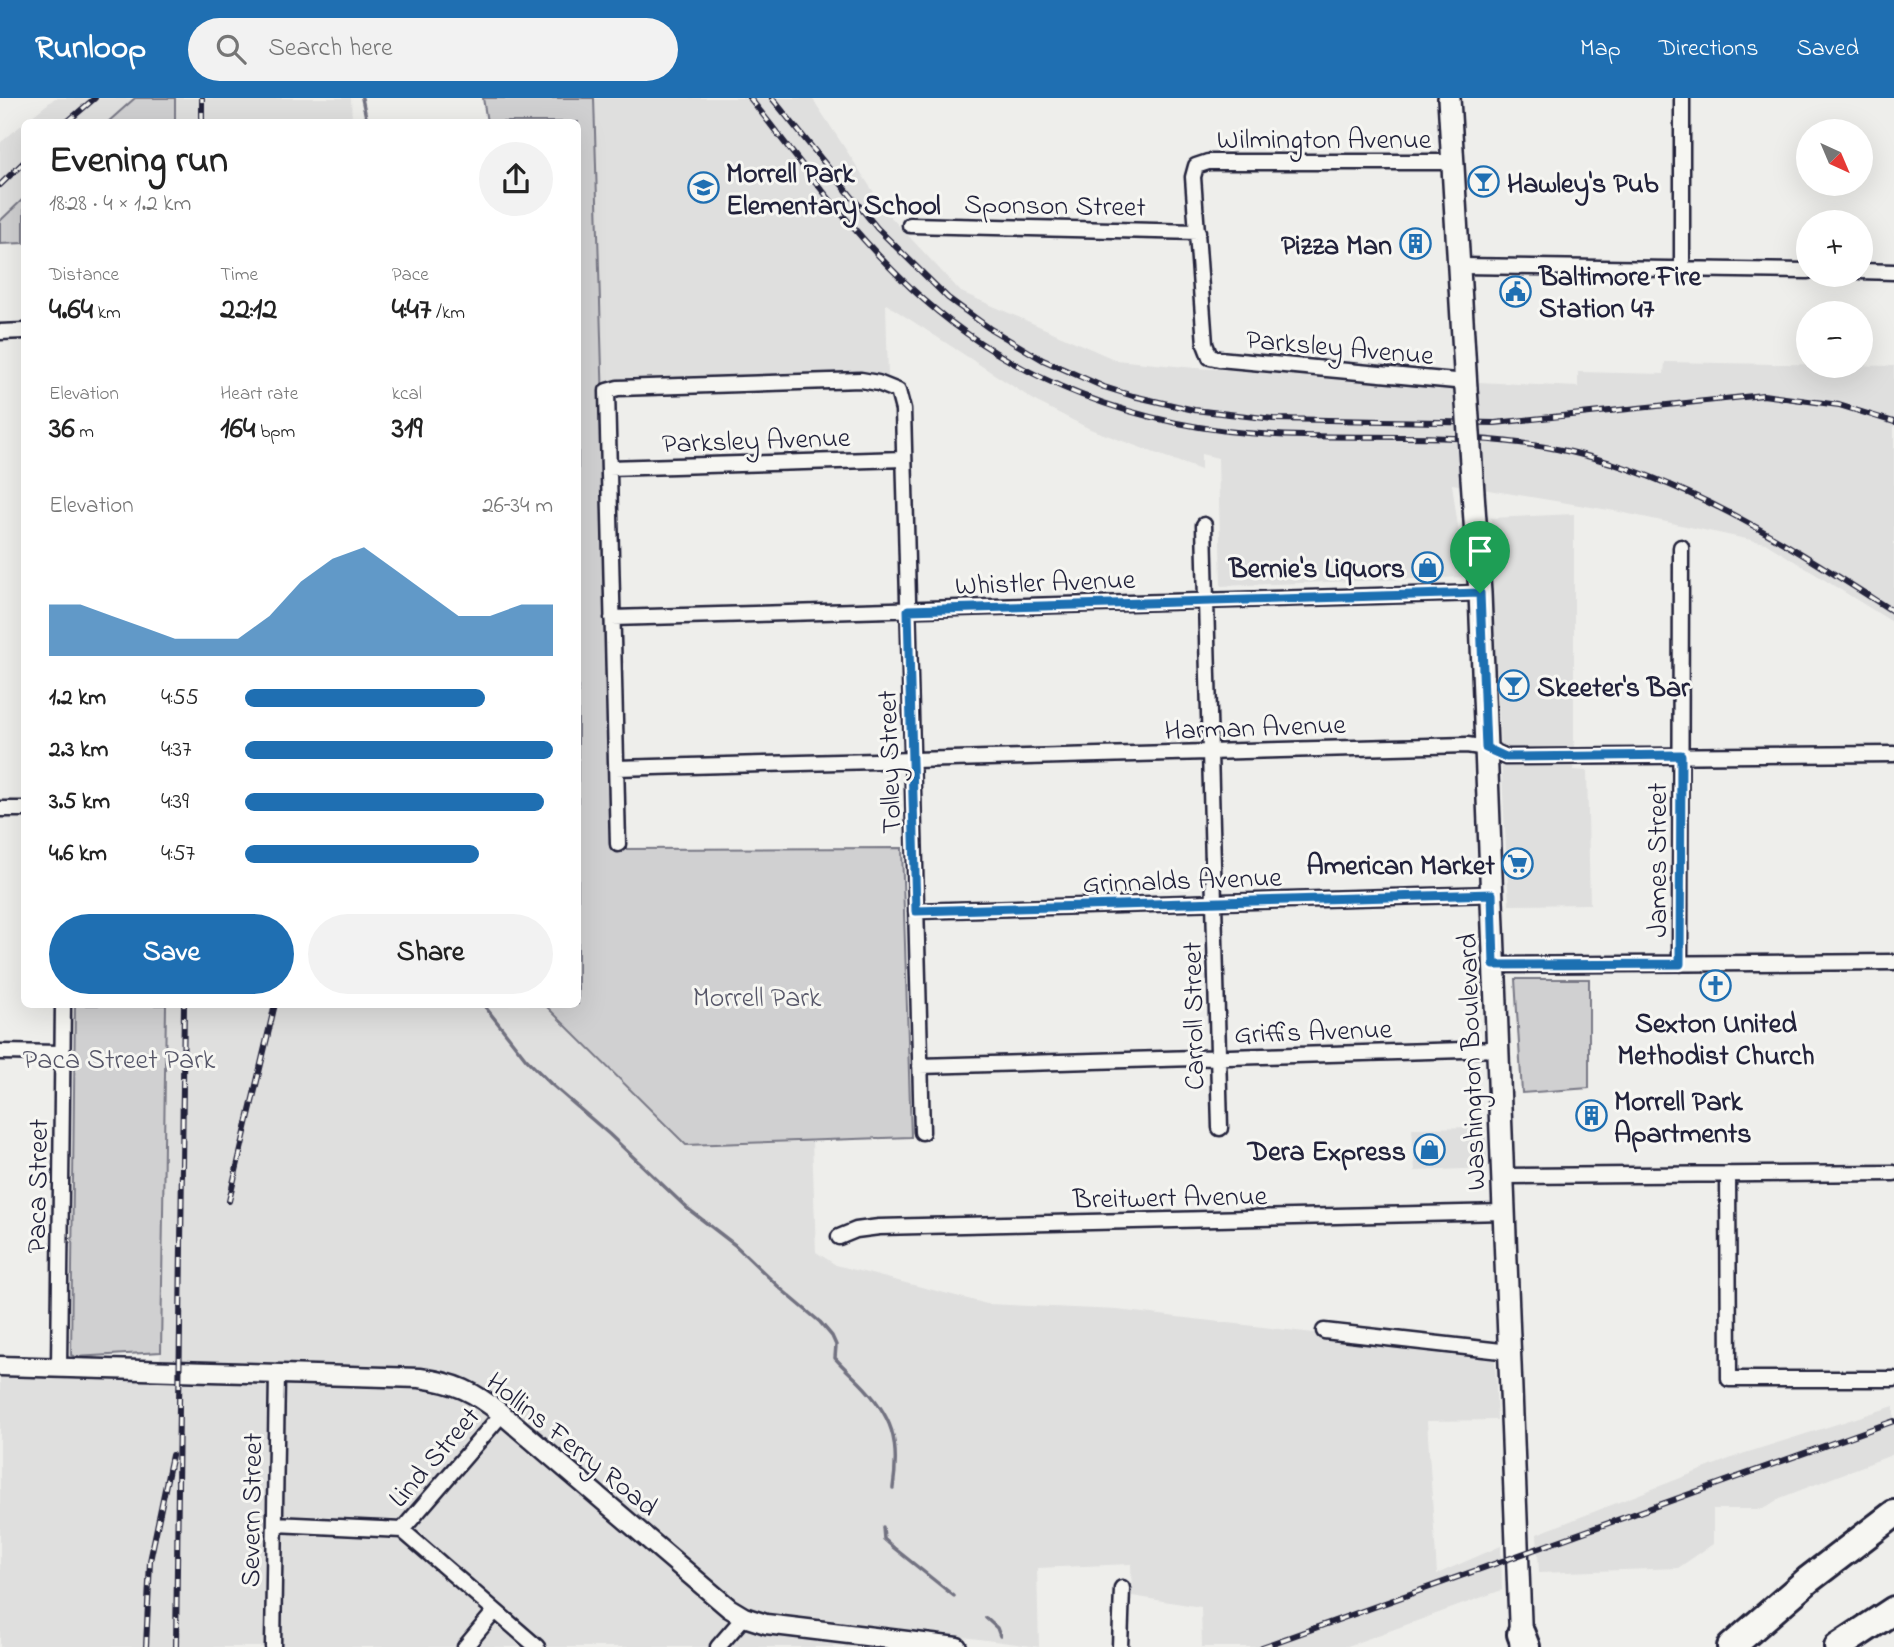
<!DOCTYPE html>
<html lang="en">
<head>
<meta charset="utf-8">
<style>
	:root { --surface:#fff; --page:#f2f2f2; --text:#222; --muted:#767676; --accent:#1f6fb2 }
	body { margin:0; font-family:"Indie Flower",sans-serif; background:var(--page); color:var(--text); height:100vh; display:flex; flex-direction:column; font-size:26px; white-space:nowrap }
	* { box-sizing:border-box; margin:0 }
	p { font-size:23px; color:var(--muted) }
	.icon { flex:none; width:38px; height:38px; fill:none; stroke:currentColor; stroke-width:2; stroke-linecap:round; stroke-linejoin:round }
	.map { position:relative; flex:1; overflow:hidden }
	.drawer { position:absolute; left:21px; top:21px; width:560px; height:889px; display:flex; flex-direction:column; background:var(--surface); border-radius:10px; box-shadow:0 7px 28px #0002 }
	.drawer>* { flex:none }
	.needle { width:46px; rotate:136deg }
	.controls { position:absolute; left:1796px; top:21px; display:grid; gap:14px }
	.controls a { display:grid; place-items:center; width:77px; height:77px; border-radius:50%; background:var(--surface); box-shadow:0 7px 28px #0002; font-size:35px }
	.pin { position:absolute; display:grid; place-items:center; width:60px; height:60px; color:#fff; margin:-72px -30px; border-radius:50% 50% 50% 0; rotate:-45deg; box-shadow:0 0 7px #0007 }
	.pin .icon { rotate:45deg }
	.round { display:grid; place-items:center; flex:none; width:74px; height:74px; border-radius:37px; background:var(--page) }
	.head { display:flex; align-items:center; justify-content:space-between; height:119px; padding:0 28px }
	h1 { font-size:38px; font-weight:700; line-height:52px }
	.metrics { display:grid; grid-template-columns:repeat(3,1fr); gap:10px; height:119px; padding:7px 28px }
	.metrics div { display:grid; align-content:center }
	.metrics b { font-size:30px; font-weight:700 }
	.metrics small { font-size:19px; font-weight:400 }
	.metrics p { font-size:19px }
	.chart { height:196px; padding:14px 28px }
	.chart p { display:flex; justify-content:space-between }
	.chart svg { width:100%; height:126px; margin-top:7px; fill:var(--accent); opacity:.7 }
	.button { display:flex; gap:14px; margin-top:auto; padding:14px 28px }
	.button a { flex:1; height:80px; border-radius:42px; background:var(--accent); color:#fff; font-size:28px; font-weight:700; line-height:80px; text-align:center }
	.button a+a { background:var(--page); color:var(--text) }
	ul { padding:0 28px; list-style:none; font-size:23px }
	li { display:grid; grid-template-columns:112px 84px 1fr; align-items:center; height:52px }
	li i { height:18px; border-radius:9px; background:var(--accent) }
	header { display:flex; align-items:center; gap:42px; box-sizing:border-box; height:98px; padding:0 35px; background:var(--accent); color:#fff }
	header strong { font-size:33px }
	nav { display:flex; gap:38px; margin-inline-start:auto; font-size:24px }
	.search { width:490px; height:63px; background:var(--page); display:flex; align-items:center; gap:18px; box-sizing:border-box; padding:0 24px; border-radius:38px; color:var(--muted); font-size:26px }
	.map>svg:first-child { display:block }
	.built { fill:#dfdfde }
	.green { fill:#d0d0d1; stroke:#797986; stroke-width:2 }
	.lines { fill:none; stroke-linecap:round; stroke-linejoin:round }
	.stream { stroke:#727281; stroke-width:3.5 }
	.minor-casing { stroke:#22223b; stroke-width:19 }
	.tertiary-casing { stroke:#22223b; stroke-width:23 }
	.secondary-casing { stroke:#22223b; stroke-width:26 }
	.motorway-casing { stroke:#22223b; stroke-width:32 }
	.minor { stroke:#f6f6f2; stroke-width:14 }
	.tertiary { stroke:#f6f6f2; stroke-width:18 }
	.secondary { stroke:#f6f6f2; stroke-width:21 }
	.motorway { stroke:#f6f6f2; stroke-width:26 }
	.rail-casing { stroke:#22223b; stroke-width:6 }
	.rail { stroke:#f6f6f2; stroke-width:3.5; stroke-dasharray:10; stroke-linecap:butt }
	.secondary-bridge-casing { stroke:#22223b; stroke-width:26; stroke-linecap:butt }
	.secondary-bridge { stroke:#f6f6f2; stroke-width:21 }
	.route-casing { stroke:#fff; stroke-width:14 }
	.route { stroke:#1f6fb2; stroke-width:9 }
	.labels { text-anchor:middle; stroke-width:6; stroke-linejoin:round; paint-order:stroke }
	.street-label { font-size:28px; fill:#22223b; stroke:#f6f6f2 }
	.poi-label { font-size:28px; font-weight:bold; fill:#22223b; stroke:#f6f6f2; text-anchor:start }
	.park-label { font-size:28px; fill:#565668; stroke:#f6f6f2 }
</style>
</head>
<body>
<header>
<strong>Runloop</strong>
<div class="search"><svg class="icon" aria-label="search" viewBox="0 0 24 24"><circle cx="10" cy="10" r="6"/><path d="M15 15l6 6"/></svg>Search here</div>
<nav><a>Map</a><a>Directions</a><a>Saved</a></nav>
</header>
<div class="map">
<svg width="1894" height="1549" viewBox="0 0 1894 1549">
	<rect width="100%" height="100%" fill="#eeeeeb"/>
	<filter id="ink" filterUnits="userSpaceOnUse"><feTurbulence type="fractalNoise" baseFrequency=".0143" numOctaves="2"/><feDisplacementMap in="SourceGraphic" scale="14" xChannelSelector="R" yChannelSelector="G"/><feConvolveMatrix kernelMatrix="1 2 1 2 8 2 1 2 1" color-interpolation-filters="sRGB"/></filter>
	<g filter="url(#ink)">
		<path class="built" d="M55,0H135L108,24H25Z
			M175,0H351L352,24H175Z
			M594,0H812L888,116L961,194L1116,262L1195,270L1578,289V274L1664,276L1665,264L1894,268V525L1765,445L1615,413L1452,386L1465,479L1221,488L1218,360L1201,356V372L1090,331L1037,304L886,206L888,278L602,283Z
			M24,25V100L0,123V45Z
			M1574,416V672L1587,673L1590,806L1509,807L1493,510L1491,420Z
			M166,907H545L686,1046L812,1043L816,1154L836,1167L987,1206L1117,1212L1495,1256L1497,1322L1427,1323L1437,1476L1501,1448L1502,1492L1345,1549H1202L1201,1509L1132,1498L1131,1466L1037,1470L1039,1549L948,1537L945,1549H0V1279L156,1282L161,1254Z
			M1485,1029L1488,1070L1415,1073L1412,1030Z
			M1894,1308V1356L1780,1400L1763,1411H1713V1446L1678,1470L1539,1475L1537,1436L1742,1356Z"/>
		<path class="green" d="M135,0H175V24H108Z
			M483,0H594L616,751L902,750L911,1039L686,1047L545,907L578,906V24H487Z
			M24,100V145L0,146V123Z
			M1515,881H1589V990L1522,995Z
			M75,907H166L161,1254L75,1259L71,1257Z"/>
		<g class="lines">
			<path class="stream" d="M362,0L367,24
				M483,906L526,961L551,986L609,1036L687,1110L735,1147L781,1191L820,1224L832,1238L836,1247L835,1260C843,1269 851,1276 859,1284C893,1318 900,1343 893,1390
				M883,1429L884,1441L894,1450L954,1498
				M986,1520L997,1530L1000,1538"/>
			<defs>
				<path id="minor" d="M1453,64H1208L1196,68L1193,79L1205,246L1210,259L1219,261L1466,284
					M910,127L1198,134
					M1460,168L1808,173
					M1682,171V0
					M1860,173L1894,174
					M0,234L24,233
					M609,370L904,361
					M1204,427L1220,1030
					M612,520L1480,495
					M616,670L1467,647L1486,650L1506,659L1894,656
					M0,711H24
					M618,746L607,293L618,290L861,282L878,285L898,293L903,312L922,1034
					M916,813L1492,796
					M1680,866L1681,449
					M1495,867L1894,864
					M0,954L62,955
					M920,968L1498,951
					M1728,1076L1729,1281H1894
					M1503,1078L1894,1075
					M839,1139L856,1132L879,1129L1504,1114
					M1324,1233L1510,1254
					M59,1270L63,906
					M275,1426L402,1432L537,1549
					M402,1432L502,1316
					M273,1549L277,1276
					M465,1549L495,1513
					M718,1549L744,1519
					M1120,1549L1122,1490"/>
				<path id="tertiary" d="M0,1268L420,1280C456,1285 473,1293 502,1316L729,1510L744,1519L766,1526L957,1549"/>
				<path id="secondary" d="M1449,0L1466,290
					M1472,380L1480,495L1521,1549"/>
				<path id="motorway" d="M1521,1536L1526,1549
					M1731,1549L1808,1482L1894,1416
					M1838,1549L1894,1512"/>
			</defs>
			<use href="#minor" class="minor-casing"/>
			<use href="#tertiary" class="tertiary-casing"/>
			<use href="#secondary" class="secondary-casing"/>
			<use href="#motorway" class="motorway-casing"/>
			<use href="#minor" class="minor"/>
			<use href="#tertiary" class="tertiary"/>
			<use href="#secondary" class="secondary"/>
			<use href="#motorway" class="motorway"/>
			<defs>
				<path id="rail" d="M750,0C801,65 851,134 911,190C1011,284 1141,331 1276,337C1374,342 1475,332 1571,354C1693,383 1790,448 1894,514
					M772,0L877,130L948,200L989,230L1043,262L1104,289L1133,298L1194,312L1273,321L1495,325L1763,297L1839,307L1894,324
					M67,24L95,0
					M202,24V0
					M0,87L24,64
					M229,1103L275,906
					M146,1549L150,1463L172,1357
					M176,1549L184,906
					M1262,1549L1894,1323"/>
			</defs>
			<use href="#rail" class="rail-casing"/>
			<use href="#rail" class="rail"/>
			<defs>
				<path id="secondary-bridge" d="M1466,290L1472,380"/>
			</defs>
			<use href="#secondary-bridge" class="secondary-bridge-casing"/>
			<use href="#secondary-bridge" class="secondary-bridge"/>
		</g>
	</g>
	<g class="lines" filter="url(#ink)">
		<defs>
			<path id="route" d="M1480,495L1486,650L1506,659L1681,657L1680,866L1494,867L1492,796L916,813L908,512Z"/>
		</defs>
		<use href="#route" class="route-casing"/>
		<use href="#route" class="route"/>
	</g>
	<defs>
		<symbol id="bar-ring" viewBox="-11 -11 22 22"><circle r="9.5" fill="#f6f6f2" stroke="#1f6fb2" stroke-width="1.5"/><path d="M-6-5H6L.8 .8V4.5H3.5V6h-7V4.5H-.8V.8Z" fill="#1f6fb2"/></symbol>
		<symbol id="school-ring" viewBox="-11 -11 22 22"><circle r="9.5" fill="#f6f6f2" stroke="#1f6fb2" stroke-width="1.5"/><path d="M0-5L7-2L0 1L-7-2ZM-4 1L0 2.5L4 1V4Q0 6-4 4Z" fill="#1f6fb2"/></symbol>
		<symbol id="building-ring" viewBox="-11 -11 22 22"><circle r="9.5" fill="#f6f6f2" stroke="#1f6fb2" stroke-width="1.5"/><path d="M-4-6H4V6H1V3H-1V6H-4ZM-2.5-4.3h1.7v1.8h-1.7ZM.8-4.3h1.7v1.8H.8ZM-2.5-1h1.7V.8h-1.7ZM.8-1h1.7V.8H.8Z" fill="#1f6fb2"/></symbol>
		<symbol id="civic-ring" viewBox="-11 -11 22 22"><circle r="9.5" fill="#f6f6f2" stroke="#1f6fb2" stroke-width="1.5"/><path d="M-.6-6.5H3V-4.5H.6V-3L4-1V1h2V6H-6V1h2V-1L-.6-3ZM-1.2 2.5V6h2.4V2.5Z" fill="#1f6fb2"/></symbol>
		<symbol id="shop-ring" viewBox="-11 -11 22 22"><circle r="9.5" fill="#f6f6f2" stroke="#1f6fb2" stroke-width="1.5"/><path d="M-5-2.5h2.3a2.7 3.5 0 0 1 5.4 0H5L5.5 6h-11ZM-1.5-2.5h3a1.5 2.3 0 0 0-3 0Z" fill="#1f6fb2"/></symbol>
		<symbol id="supermarket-ring" viewBox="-11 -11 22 22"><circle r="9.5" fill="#f6f6f2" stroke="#1f6fb2" stroke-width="1.5"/><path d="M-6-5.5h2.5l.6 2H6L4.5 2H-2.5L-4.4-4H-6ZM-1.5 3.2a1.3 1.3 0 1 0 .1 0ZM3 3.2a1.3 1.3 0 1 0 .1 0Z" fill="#1f6fb2"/></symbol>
		<symbol id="church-ring" viewBox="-11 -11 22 22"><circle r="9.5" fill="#f6f6f2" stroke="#1f6fb2" stroke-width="1.5"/><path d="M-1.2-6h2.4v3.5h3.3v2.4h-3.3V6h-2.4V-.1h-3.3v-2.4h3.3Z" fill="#1f6fb2"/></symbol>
	</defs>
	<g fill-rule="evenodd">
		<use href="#bar-ring" x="1466" y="66" width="35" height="35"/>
		<use href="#school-ring" x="686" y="72" width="35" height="35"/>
		<use href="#building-ring" x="1398" y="128" width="35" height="35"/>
		<use href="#civic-ring" x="1498" y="176" width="35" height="35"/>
		<use href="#shop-ring" x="1410" y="452" width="35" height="35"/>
		<use href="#bar-ring" x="1496" y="570" width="35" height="35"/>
		<use href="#supermarket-ring" x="1500" y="748" width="35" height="35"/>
		<use href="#church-ring" x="1698" y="870" width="35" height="35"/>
		<use href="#building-ring" x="1574" y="1000" width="35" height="35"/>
		<use href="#shop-ring" x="1412" y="1034" width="35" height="35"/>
	</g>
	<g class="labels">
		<g class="street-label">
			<text x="1324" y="50">Wilmington Avenue</text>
			<text transform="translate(1055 106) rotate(1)" y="10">Sponson Street</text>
			<text transform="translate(1340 248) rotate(5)" y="10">Parksley Avenue</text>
			<text transform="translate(756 341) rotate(-2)" y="10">Parksley Avenue</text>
			<text transform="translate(1045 483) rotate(-2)" y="10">Whistler Avenue</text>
			<text transform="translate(1255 628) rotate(-2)" y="10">Harman Avenue</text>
			<text transform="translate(888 664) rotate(-92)" y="10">Tolley Street</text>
			<text transform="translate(1656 762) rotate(-90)" y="10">James Street</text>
			<text transform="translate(1182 781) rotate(-2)" y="10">Grinnalds Avenue</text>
			<text transform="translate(1192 918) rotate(-91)" y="10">Carroll Street</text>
			<text transform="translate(1313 932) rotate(-2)" y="10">Griffis Avenue</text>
			<text transform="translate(1470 964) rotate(-92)" y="10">Washington Boulevard</text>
			<text transform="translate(36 1088) rotate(-89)" y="10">Paca Street</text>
			<text transform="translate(1170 1098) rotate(-1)" y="10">Breitwert Avenue</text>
			<text transform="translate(573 1345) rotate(39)" y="10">Hollins Ferry Road</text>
			<text transform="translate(433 1358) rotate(-49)" y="10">Lind Street</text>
			<text transform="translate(250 1412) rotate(-89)" y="10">Severn Street</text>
		</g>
		<g class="poi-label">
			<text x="726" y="84">Morrell Park<tspan x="726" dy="32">Elementary School</tspan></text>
			<text x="1507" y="94">Hawley's Pub</text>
			<text x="1392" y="156" text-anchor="end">Pizza Man</text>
			<text x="1539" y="187">Baltimore Fire<tspan x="1539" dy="32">Station 47</tspan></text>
			<text x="1405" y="479" text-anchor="end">Bernie's Liquors</text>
			<text x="1537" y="598">Skeeter's Bar</text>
			<text x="1495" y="776" text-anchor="end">American Market</text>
			<text x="1716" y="934" text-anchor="middle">Sexton United<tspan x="1716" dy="32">Methodist Church</tspan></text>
			<text x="1614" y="1012">Morrell Park<tspan x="1614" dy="32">Apartments</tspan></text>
			<text x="1406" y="1062" text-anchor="end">Dera Express</text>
		</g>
		<g class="park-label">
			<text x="757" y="908">Morrell Park</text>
			<text x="119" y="970">Paca Street Park</text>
		</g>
	</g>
</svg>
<div class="controls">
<a><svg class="needle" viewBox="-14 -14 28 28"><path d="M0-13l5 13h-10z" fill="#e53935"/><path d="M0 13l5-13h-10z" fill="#767676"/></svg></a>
<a>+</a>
<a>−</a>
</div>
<div class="pin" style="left:1480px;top:495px;background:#1e9e55"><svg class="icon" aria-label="arrive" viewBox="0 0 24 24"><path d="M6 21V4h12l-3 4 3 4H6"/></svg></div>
<section class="drawer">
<div class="head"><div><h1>Evening run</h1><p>18:28 · 4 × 1.2 km</p></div><a class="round"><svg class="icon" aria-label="share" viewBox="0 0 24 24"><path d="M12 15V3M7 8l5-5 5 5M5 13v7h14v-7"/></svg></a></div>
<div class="metrics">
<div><p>Distance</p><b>4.64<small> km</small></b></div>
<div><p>Time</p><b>22:12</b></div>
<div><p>Pace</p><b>4:47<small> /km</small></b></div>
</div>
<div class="metrics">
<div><p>Elevation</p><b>36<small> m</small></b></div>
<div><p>Heart rate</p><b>164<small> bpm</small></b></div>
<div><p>kcal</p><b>319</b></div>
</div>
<div class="chart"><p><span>Elevation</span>26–34 m</p>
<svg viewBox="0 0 160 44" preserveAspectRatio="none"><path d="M0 44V26L10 26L20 30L30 34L40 38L50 38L60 38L70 30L80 18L90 10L100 6L110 14L120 22L130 30L140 30L150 26L160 26V44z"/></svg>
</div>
<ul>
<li><b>1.2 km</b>4:55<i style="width:78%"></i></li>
<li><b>2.3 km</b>4:37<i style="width:100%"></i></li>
<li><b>3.5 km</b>4:39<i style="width:97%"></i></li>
<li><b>4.6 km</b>4:57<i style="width:76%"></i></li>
</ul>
<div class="button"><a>Save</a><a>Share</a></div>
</section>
</div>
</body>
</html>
